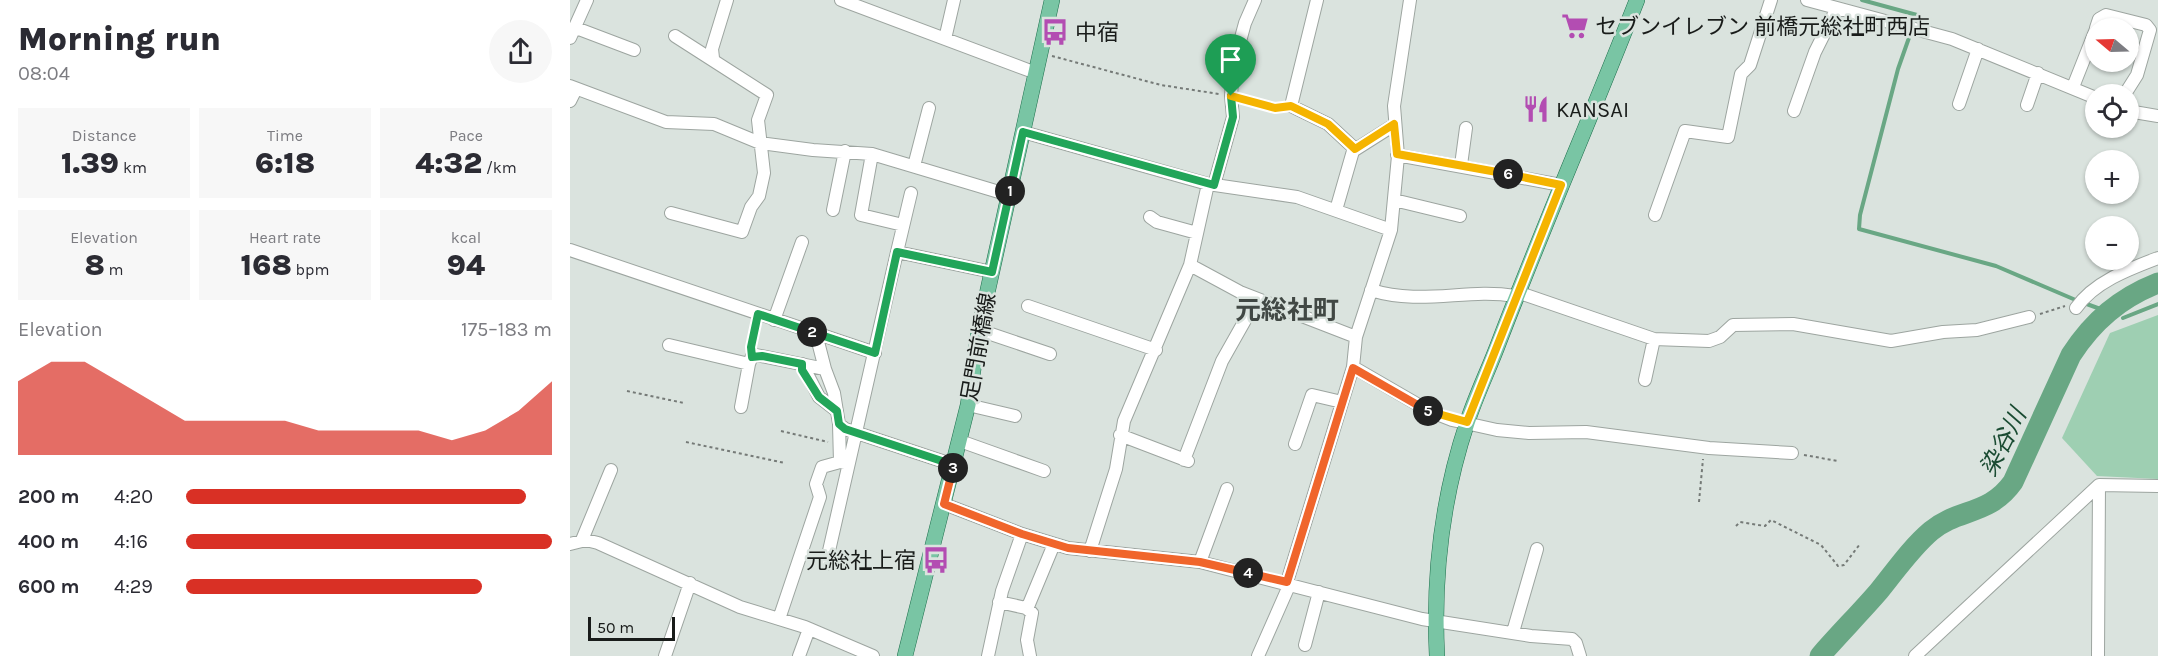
<!DOCTYPE html>
<html lang="en">
<head>
<meta charset="utf-8">
<style>
	:root { --surface:#fff; --page:#f7f7f7; --text:#2b2b33; --muted:#7c7c81; --accent:#d93025 }
	body { margin:0; font-family:Karla,"Noto Sans JP",sans-serif; background:var(--page); color:var(--text); height:100vh; display:flex; flex-direction:column; font-size:22px; white-space:nowrap }
	* { box-sizing:border-box; margin:0 }
	p { font-size:20px; color:var(--muted) }
	.icon { flex:none; width:33px; height:33px; fill:none; stroke:currentColor; stroke-width:2; stroke-linecap:round; stroke-linejoin:round }
	.map { position:relative; flex:1; overflow:hidden }
	.drawer { display:flex; flex-direction:column; background:var(--surface); width:570px }
	.drawer>* { flex:none }
	.needle { width:39px; rotate:289deg }
	.controls { position:absolute; left:1515px; top:18px; display:grid; gap:12px }
	.controls a { display:grid; place-items:center; width:54px; height:54px; border-radius:50%; background:var(--surface); box-shadow:0 2px 4px #0004; font-size:30px }
	.scale { position:absolute; left:18px; bottom:15px; width:87px; box-sizing:border-box; padding-left:6px; border:3px solid #191c1a; border-top:0; font-size:16px; line-height:21px; white-space:nowrap; color:#191c1a; -webkit-text-stroke:4px #dae3de; paint-order:stroke }
	.pin { position:absolute; display:grid; place-items:center; width:51px; height:51px; color:#fff; margin:-62px -26px; border-radius:50% 50% 50% 0; rotate:-45deg; box-shadow:0 0 6px #0007 }
	.pin .icon { rotate:45deg }
	.km { position:absolute; width:30px; height:30px; margin:-15px; border-radius:50%; background:#222; color:#fff; font-size:16px; line-height:30px; text-align:center }
	.round { display:grid; place-items:center; flex:none; width:63px; height:63px; border-radius:32px; background:var(--page) }
	.summary { display:flex; align-items:center; justify-content:space-between; height:102px; padding:0 18px }
	h1 { font-size:33px; font-weight:800; line-height:45px }
	.stats { display:grid; grid-template-columns:repeat(3,1fr); gap:9px; height:102px; padding:6px 18px }
	.stats div { display:grid; align-content:center; border-radius:0px; background:var(--page); text-align:center }
	.stats b { font-size:30px; font-weight:800 }
	.stats small { font-size:16px; font-weight:400 }
	.stats p { font-size:16px }
	.chart { height:168px; padding:12px 18px }
	.chart p { display:flex; justify-content:space-between }
	.chart svg { width:100%; height:108px; margin-top:6px; fill:var(--accent); opacity:.7 }
	ul { padding:0 18px; list-style:none; font-size:20px }
	li { display:grid; grid-template-columns:96px 72px 1fr; align-items:center; height:45px }
	li i { height:15px; border-radius:8px; background:var(--accent) }
	main { display:flex; flex:1; min-height:0 }
	.map>svg:first-child { display:block }
	.green { fill:#9ecfb2 }
	.lines { fill:none; stroke-linecap:round; stroke-linejoin:round }
	.stream { stroke:#69a784; stroke-width:4 }
	.river { stroke:#69a784; stroke-width:21 }
	.minor-casing { stroke:#9da5a0; stroke-width:14 }
	.major-casing { stroke:#1e704d; stroke-width:16 }
	.path { stroke:#757a77; stroke-width:2; stroke-dasharray:3 3; stroke-linecap:butt }
	.minor { stroke:#fff; stroke-width:12 }
	.major { stroke:#79c5a4; stroke-width:15 }
	.split-1-casing { stroke:#fff; stroke-width:12 }
	.split-2-casing { stroke:#fff; stroke-width:12 }
	.split-3-casing { stroke:#fff; stroke-width:12 }
	.split-4-casing { stroke:#fff; stroke-width:12 }
	.split-5-casing { stroke:#fff; stroke-width:12 }
	.split-6-casing { stroke:#fff; stroke-width:12 }
	.split-7-casing { stroke:#fff; stroke-width:12 }
	.split-1 { stroke:#22a559; stroke-width:8 }
	.split-2 { stroke:#22a559; stroke-width:8 }
	.split-3 { stroke:#22a559; stroke-width:8 }
	.split-4 { stroke:#f0652b; stroke-width:8 }
	.split-5 { stroke:#f0652b; stroke-width:8 }
	.split-6 { stroke:#f5b400; stroke-width:8 }
	.split-7 { stroke:#f5b400; stroke-width:8 }
	.labels { text-anchor:middle; stroke-width:5; stroke-linejoin:round; paint-order:stroke }
	.poi-label { font-size:22px; fill:#191c1a; stroke:#dae3de; text-anchor:start }
	.street-label { font-size:22px; fill:#191c1a; stroke:#dae3de }
	.water-label { font-size:24px; font-style:italic; fill:#1a4b32; stroke:#dae3de }
	.quarter-label { font-size:26px; font-weight:bold; fill:#414844; stroke:#dae3de }
</style>
</head>
<body>
<main>
<section class="drawer">
<div class="summary"><div><h1>Morning run</h1><p>08:04</p></div><a class="round"><svg class="icon" aria-label="share" viewBox="0 0 24 24"><path d="M12 15V3M7 8l5-5 5 5M5 13v7h14v-7"/></svg></a></div>
<div class="stats">
<div><p>Distance</p><b>1.39<small> km</small></b></div>
<div><p>Time</p><b>6:18</b></div>
<div><p>Pace</p><b>4:32<small> /km</small></b></div>
</div>
<div class="stats">
<div><p>Elevation</p><b>8<small> m</small></b></div>
<div><p>Heart rate</p><b>168<small> bpm</small></b></div>
<div><p>kcal</p><b>94</b></div>
</div>
<div class="chart"><p><span>Elevation</span>175–183 m</p>
<svg viewBox="0 0 160 44" preserveAspectRatio="none"><path d="M0 44V14L10 6L20 6L30 14L40 22L50 30L60 30L70 30L80 30L90 34L100 34L110 34L120 34L130 38L140 34L150 26L160 14V44z"/></svg>
</div>
<ul>
<li><b>200 m</b>4:20<i style="width:93%"></i></li>
<li><b>400 m</b>4:16<i style="width:100%"></i></li>
<li><b>600 m</b>4:29<i style="width:81%"></i></li>
</ul>
</section>
<div class="map">
<svg width="1588" height="656" viewBox="0 0 1588 656">
	<rect width="100%" height="100%" fill="#dae3de"/>
	<path class="green" d="M1588,315V479L1527,476L1492,438L1540,333Z"/>
	<g class="lines">
		<path class="stream" d="M1292,0L1347,15L1328,69L1290,215L1289,229L1426,266L1508,301
			M1514,303L1544,314
			M1553,318L1588,304"/>
		<path class="river" d="M1250,656C1269,634 1290,613 1309,591C1326,570 1341,548 1361,531C1388,508 1419,516 1443,482L1501,355C1523,321 1550,298 1588,283"/>
		<defs>
			<path id="minor" d="M271,0L466,73
				M747,0L721,106L758,124L785,149
				M1237,0L1382,39L1526,98
				M6,28L64,50
				M1526,28L1529,19L1536,15L1576,25L1580,30L1567,75L1555,94
				M0,38L17,0
				M375,39L384,0
				M143,58L142,49L157,0
				M0,86L96,122L144,124L190,143L243,150L302,154L439,195
				M1503,87L1526,29
				M0,101L6,89
				M1389,104L1408,49
				M1457,105L1468,73
				M1224,111L1245,52L1267,8
				M1558,111L1588,116
				M453,132L638,184L727,197L821,230
				M302,154L291,215L333,225
				M827,155L991,185
				M891,165L896,128
				M344,166L359,108
				M644,185L663,117L661,96L663,67L675,23L685,0
				M824,200L890,216
				M263,210L275,151
				M766,210L783,151L824,125
				M101,213L172,232L181,207L189,196L194,173L188,120L197,95L105,36
				M1085,215L1115,131L1158,137L1171,74L1180,65L1201,0
				M580,217L587,222L627,233
				M0,250L305,353
				M327,252L341,193
				M620,265L670,292L786,337
				M801,290C852,306 896,288 945,296
				M947,292L1084,339L1139,341L1150,337L1163,325L1223,324L1321,341L1373,332L1407,330L1459,317
				M458,306L586,350
				M1506,308C1524,282 1559,269 1588,258
				M204,320L232,242
				M409,330L480,354
				M246,334L255,369
				M99,345L179,364L182,356L186,355L255,369L264,393L269,424L275,429L384,465
				M232,364L249,397L267,411
				M783,367L859,411L882,420L927,430L959,433L1016,432L1139,448L1222,453
				M1075,380L1084,339
				M398,405L445,416
				M171,407L179,364
				M269,424L270,462
				M550,435L618,461
				M390,441L474,471
				M725,444L742,395L772,402
				M614,460L652,361L687,299
				M374,504L452,534L498,548L630,562L852,619L961,636L1002,639L1006,643L1010,656
				M12,540L41,470
				M0,544L16,540L28,543L170,607L235,627L303,656
				M520,551L546,469L554,421L620,265L638,184
				M630,562L657,489
				M256,564L327,252L422,272
				M429,602L456,608L462,613L457,640L460,656
				M457,609L484,544
				M209,619L250,497L246,484L252,467L270,462L277,463
				M943,632L967,549
				M735,645L749,592
				M95,656L120,583
				M229,656L239,629
				M418,656L432,591L452,534
				M688,656L718,588L717,582L783,367L786,337L821,230L828,156L824,106L840,0
				M1345,656L1529,485L1588,486
				M1528,656L1529,485"/>
			<path id="major" d="M335,656L398,405L409,330L482,0
				M867,656C863,577 872,498 897,423C906,395 919,369 929,342C973,227 1022,115 1067,0"/>
		</defs>
		<use href="#minor" class="minor-casing"/>
		<use href="#major" class="major-casing"/>
		<path class="path" d="M482,56L591,85L649,94
			M672,99L710,109
			M1470,314L1495,306
			M181,343L186,325
			M57,391L114,403
			M211,431L258,442
			M116,442L215,463
			M1234,455L1268,461
			M1129,502L1133,459
			M1166,526L1170,522L1195,526L1201,520L1251,545L1268,566L1274,565L1290,544"/>
		<use href="#minor" class="minor"/>
		<use href="#major" class="major"/>
	</g>
	<g class="lines">
		<defs>
			<path id="split-1" d="M440,191L453,132L644,185L663,117L661,96"/>
			<path id="split-2" d="M242,332L305,353L327,252L422,272L440,191"/>
			<path id="split-3" d="M242,332L188,314L181,347L182,357L192,356L232,364V370L249,397L267,411L269,424L275,429L384,465L383,468"/>
			<path id="split-4" d="M383,468L374,504L452,534L498,548L630,562L678,573"/>
			<path id="split-5" d="M678,573L717,582L783,368L858,411"/>
			<path id="split-6" d="M858,411L897,422L991,185L938,174"/>
			<path id="split-7" d="M661,96L705,108L721,106L758,124L785,149L824,124L827,154L938,174"/>
		</defs>
		<use href="#split-1" class="split-1-casing"/>
		<use href="#split-2" class="split-2-casing"/>
		<use href="#split-3" class="split-3-casing"/>
		<use href="#split-4" class="split-4-casing"/>
		<use href="#split-5" class="split-5-casing"/>
		<use href="#split-6" class="split-6-casing"/>
		<use href="#split-7" class="split-7-casing"/>
		<use href="#split-1" class="split-1"/>
		<use href="#split-2" class="split-2"/>
		<use href="#split-3" class="split-3"/>
		<use href="#split-4" class="split-4"/>
		<use href="#split-5" class="split-5"/>
		<use href="#split-6" class="split-6"/>
		<use href="#split-7" class="split-7"/>
	</g>
	<defs>
		<symbol id="supermarket-bare" viewBox="-9 -9 18 18"><path d="M-6-5.5h2.5l.6 2H6L4.5 2H-2.5L-4.4-4H-6ZM-1.5 3.2a1.3 1.3 0 1 0 .1 0ZM3 3.2a1.3 1.3 0 1 0 .1 0Z" fill="#b34db2" stroke="#dae3de" stroke-width="2.5" paint-order="stroke"/></symbol>
		<symbol id="bus-bare" viewBox="-9 -9 18 18"><path d="M-5-6H5V4H4V6H2V4H-2V6H-4V4H-5ZM-3.5-4V0h7V-4ZM-3.5 1.2v1.5H-2V1.2ZM2 1.2v1.5H3.5V1.2Z" fill="#b34db2" stroke="#dae3de" stroke-width="2.5" paint-order="stroke"/></symbol>
		<symbol id="restaurant-bare" viewBox="-9 -9 18 18"><path d="M-5-6h1v4h1v-4h1v4h1v-4h1v5L-1.5 .5V6h-2V.5L-5-1ZM5-6V6H3V1.5H1.5Q1.5-4 5-6Z" fill="#b34db2" stroke="#dae3de" stroke-width="2.5" paint-order="stroke"/></symbol>
	</defs>
	<g fill-rule="evenodd">
		<use href="#supermarket-bare" x="986" y="7" width="38" height="38"/>
		<use href="#bus-bare" x="466" y="13" width="38" height="38"/>
		<use href="#restaurant-bare" x="947" y="90" width="38" height="38"/>
		<use href="#bus-bare" x="347" y="541" width="38" height="38"/>
	</g>
	<g class="labels">
		<g class="poi-label">
			<text x="1025" y="34">セブンイレブン 前橋元総社町西店</text>
			<text x="505" y="40">中宿</text>
			<text x="986" y="117">KANSAI</text>
			<text x="346" y="568" text-anchor="end">元総社上宿</text>
		</g>
		<g class="street-label">
			<text transform="translate(408 347) rotate(-80)" y="8">足門前橋線</text>
		</g>
		<g class="water-label">
			<text transform="translate(1433 442) rotate(-63)" y="8">染谷川</text>
		</g>
		<g class="quarter-label">
			<text x="717" y="319">元総社町</text>
		</g>
	</g>
</svg>
<div class="controls">
<a><svg class="needle" viewBox="-14 -14 28 28"><path d="M0-13l5 13h-10z" fill="#e53935"/><path d="M0 13l5-13h-10z" fill="#7c7c81"/></svg></a>
<a><svg class="icon" aria-label="locate" viewBox="0 0 24 24"><circle cx="12" cy="12" r="6"/><path d="M12 2v4M12 18v4M2 12h4M18 12h4"/></svg></a>
<a>+</a>
<a>−</a>
</div>
<div class="scale">50 m</div>
<div class="pin" style="left:661px;top:96px;background:#1e9e55"><svg class="icon" aria-label="arrive" viewBox="0 0 24 24"><path d="M6 21V4h12l-3 4 3 4H6"/></svg></div>
<b class="km" style="left:440px;top:191px">1</b>
<b class="km" style="left:242px;top:332px">2</b>
<b class="km" style="left:383px;top:468px">3</b>
<b class="km" style="left:678px;top:573px">4</b>
<b class="km" style="left:858px;top:411px">5</b>
<b class="km" style="left:938px;top:174px">6</b>
</div>
</main>
</body>
</html>
